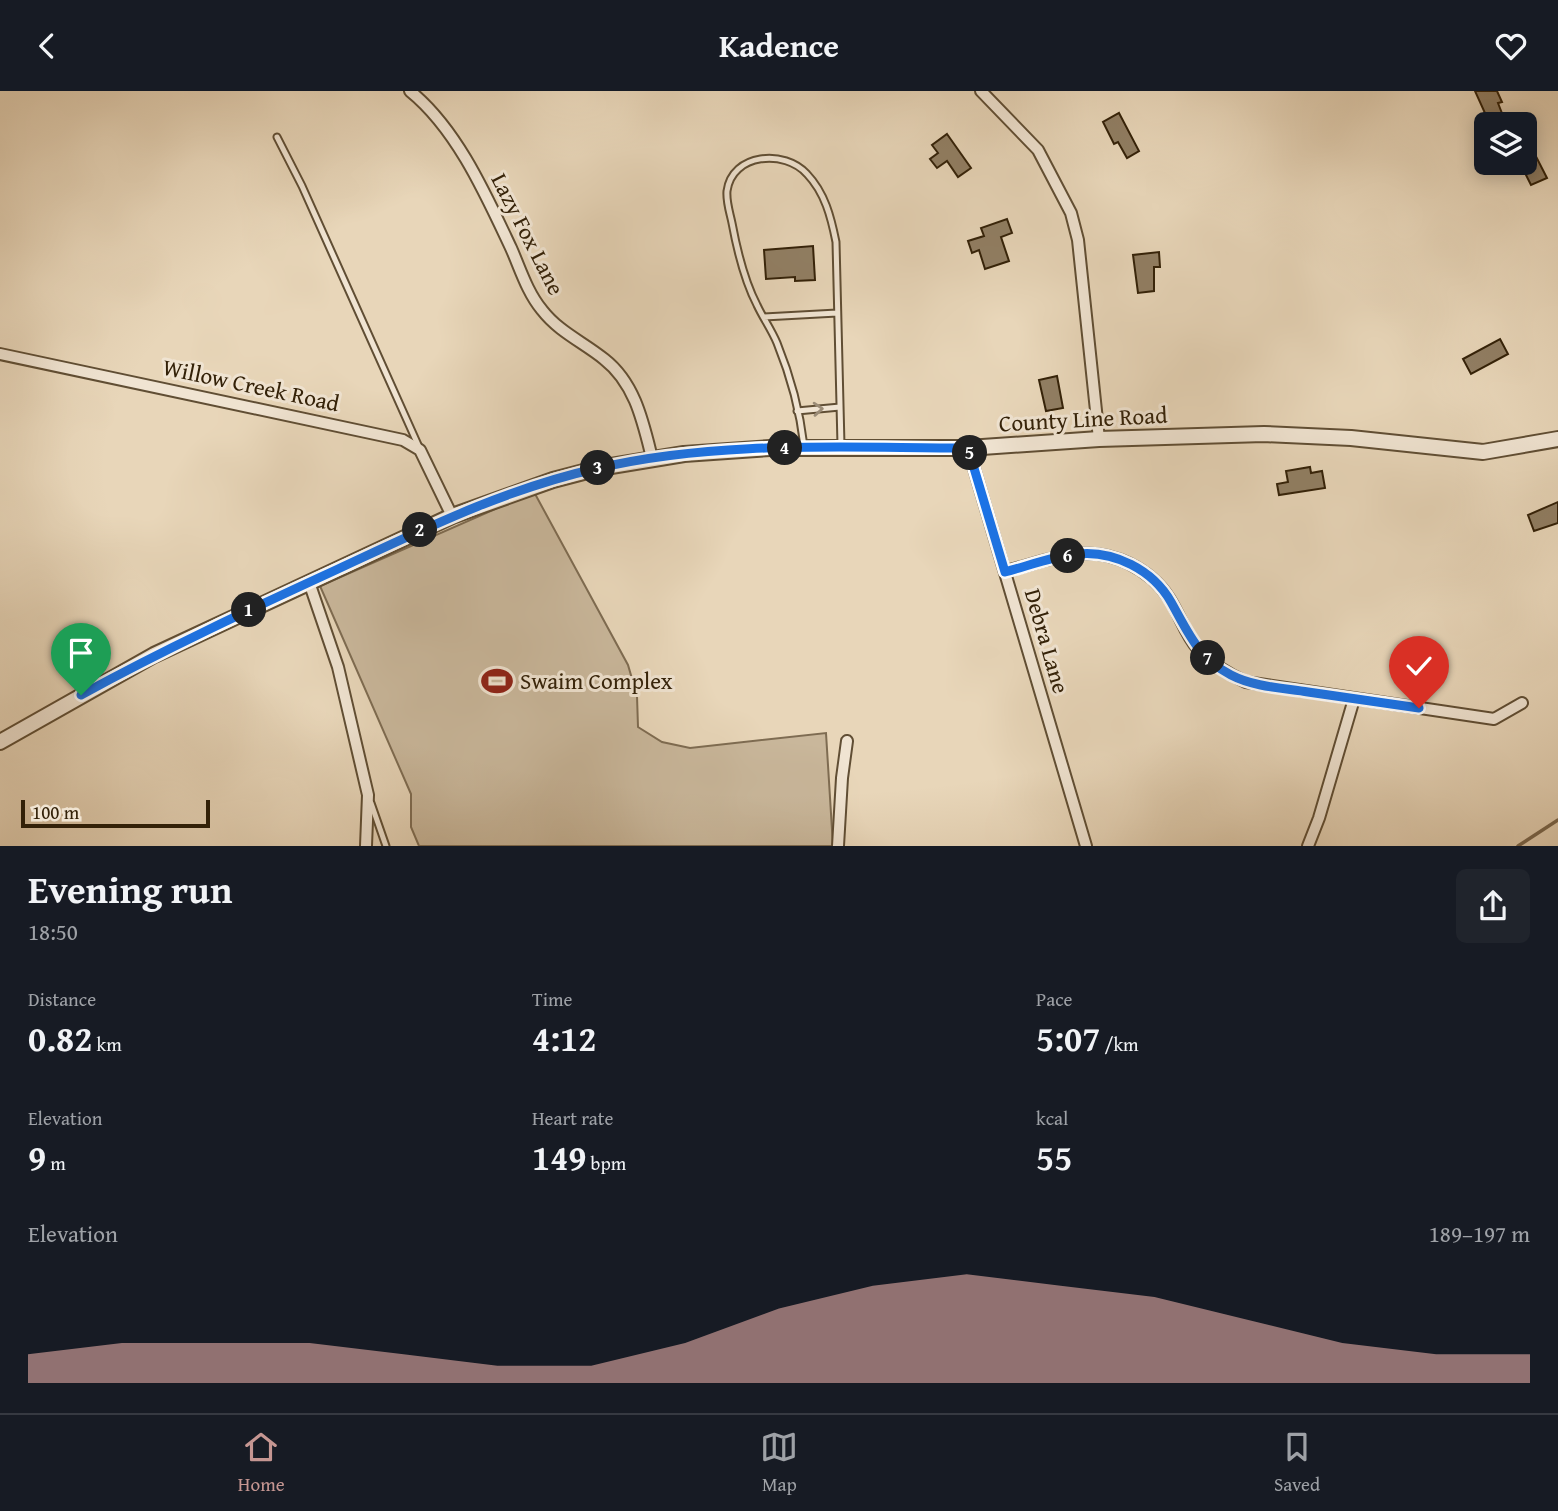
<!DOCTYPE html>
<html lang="en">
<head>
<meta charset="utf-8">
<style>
	:root { --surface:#171b24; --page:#20242c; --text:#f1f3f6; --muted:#9ea1a6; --line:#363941; --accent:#c59692 }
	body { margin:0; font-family:"Gentium Book Plus",serif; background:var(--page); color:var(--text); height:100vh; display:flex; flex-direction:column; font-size:26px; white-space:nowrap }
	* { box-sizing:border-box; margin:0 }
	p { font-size:23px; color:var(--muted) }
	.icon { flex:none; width:38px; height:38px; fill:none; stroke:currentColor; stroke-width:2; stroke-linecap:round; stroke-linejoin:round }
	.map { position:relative; height:755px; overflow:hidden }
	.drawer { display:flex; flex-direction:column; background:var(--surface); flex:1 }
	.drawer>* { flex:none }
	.fabs { position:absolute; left:1474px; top:21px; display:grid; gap:14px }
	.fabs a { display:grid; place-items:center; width:63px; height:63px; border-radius:10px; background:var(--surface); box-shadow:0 4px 18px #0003; font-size:35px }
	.scale { position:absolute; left:21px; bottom:18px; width:189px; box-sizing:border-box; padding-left:7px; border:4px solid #332108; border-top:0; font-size:19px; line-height:24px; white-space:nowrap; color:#332108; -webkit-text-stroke:5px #f0e4d2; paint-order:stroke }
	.pin { position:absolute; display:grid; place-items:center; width:60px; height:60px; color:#fff; margin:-72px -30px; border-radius:50% 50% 50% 0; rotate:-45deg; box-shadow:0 0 7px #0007 }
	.pin .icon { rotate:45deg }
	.km { position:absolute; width:35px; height:35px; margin:-18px; border-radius:50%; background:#222; color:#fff; font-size:19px; line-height:35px; text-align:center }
	.round { display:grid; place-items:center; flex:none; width:74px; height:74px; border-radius:10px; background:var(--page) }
	.summary { display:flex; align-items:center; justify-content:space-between; height:119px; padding:0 28px }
	h1 { font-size:38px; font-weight:600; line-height:52px }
	.metrics { display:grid; grid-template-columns:repeat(3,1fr); gap:10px; height:119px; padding:7px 28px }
	.metrics div { display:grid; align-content:center }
	.metrics b { font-size:35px; font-weight:600 }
	.metrics small { font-size:19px; font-weight:400 }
	.metrics p { font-size:19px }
	.chart { height:196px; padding:14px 28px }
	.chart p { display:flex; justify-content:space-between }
	.chart svg { width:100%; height:126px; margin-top:7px; fill:var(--accent); opacity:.7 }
	header { display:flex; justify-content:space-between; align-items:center; height:91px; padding:0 28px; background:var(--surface); font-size:32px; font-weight:600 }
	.tabs { display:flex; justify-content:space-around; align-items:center; height:98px; border-top:2px solid var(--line); background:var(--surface); font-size:19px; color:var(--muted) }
	.tabs a { display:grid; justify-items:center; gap:4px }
	.tabs .current { color:var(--accent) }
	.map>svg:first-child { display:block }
	.green { fill:#c9b79b; stroke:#7e6c52; stroke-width:2 }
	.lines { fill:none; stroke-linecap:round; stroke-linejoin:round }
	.stream { stroke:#7a684e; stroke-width:3.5 }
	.building { fill:#917f64; stroke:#332108; stroke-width:2 }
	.service-casing { stroke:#604e34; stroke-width:9 }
	.minor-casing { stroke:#604e34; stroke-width:14 }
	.tertiary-casing { stroke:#604e34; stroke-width:18 }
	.service { stroke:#f0e4d2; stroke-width:5 }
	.minor { stroke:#f0e4d2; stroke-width:10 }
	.tertiary { stroke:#f0e4d2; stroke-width:14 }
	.oneway { stroke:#9b8c77 }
	.route-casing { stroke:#fff; stroke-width:14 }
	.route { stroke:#1a73e8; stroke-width:9 }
	.labels { text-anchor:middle; stroke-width:6; stroke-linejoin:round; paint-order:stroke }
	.street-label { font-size:23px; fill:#332108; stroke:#f0e4d2 }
	.poi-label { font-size:23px; fill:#332108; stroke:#f0e4d2; text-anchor:start }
</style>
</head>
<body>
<header><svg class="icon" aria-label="back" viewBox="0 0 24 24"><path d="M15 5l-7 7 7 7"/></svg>Kadence<svg class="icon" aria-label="heart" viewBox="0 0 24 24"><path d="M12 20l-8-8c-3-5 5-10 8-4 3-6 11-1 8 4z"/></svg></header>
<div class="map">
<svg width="1558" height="755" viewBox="0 0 1558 755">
	<rect width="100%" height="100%" fill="#e8d6b9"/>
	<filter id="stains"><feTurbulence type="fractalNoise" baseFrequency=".00286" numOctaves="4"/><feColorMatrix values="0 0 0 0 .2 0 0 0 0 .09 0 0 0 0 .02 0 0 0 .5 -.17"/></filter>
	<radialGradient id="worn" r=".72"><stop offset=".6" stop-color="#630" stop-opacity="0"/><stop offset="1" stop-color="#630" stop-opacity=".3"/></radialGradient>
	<path class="green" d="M534,401L628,574L637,605L638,636L662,651L690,657L826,642L833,755H419L411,736V703L320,495Z"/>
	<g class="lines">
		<path class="stream" d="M1518,755L1558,729"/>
	</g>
	<path class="building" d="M1475,0H1497L1502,11L1498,12L1503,25L1489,31Z
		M1119,22L1139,60L1127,67L1118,51L1114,53L1103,31Z
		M1524,42L1547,87L1531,94L1520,72H1524Z
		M947,43L971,77L958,86L947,70L937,77L930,68L938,62L932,54Z
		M1007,128L1012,142L1001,146L1009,170L985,178L979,159L972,162L968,150L984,145L981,137Z
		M813,155L815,189L795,190V186L766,188L764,159Z
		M1159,161L1160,176H1154V200L1138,202L1133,164Z
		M1500,248L1508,263L1471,283L1463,268Z
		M1057,285L1063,317L1046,320L1039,289Z
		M1310,376L1311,382L1322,380L1325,397L1279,404L1277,393L1288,391L1286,380Z
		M1558,411V432L1534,440L1528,424Z"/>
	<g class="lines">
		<defs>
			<path id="service" d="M277,46L302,95L419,356
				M764,226L837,222
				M797,320L840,316
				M804,355C800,321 790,284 777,252C771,238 763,227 757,214C744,189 737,159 732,132C730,122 726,111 727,100C732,62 785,58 807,83C825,102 831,126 836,151L841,354
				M371,712L386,755"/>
			<path id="minor" d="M410,0C457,38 486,104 511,157C520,177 527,201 542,219C559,241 583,251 604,268C635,292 643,331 652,367
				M981,0L1038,59L1071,122L1078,149L1099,348
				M0,263L403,349L420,359L452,425
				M968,357L1086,755
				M1005,480C1028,475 1053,465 1077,463C1113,459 1150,478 1169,507C1180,524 1185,543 1198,558C1212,573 1228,583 1246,591L1494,628L1522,612
				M309,491L338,576L368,704L366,755
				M838,755L842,687L847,650
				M1308,755L1319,727L1354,608"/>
			<path id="tertiary" d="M0,651L154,564L452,425L553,389L599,377L684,363L770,357H968L1099,348L1264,343L1351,347L1483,361L1558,348"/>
		</defs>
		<use href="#service" class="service-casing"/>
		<use href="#minor" class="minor-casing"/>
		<use href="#tertiary" class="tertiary-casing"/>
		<use href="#service" class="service"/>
		<use href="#minor" class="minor"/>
		<use href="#tertiary" class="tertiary"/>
	</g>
	<defs><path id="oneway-chevron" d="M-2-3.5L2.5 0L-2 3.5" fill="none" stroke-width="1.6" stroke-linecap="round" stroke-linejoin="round" transform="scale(1.75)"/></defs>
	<use class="oneway" href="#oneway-chevron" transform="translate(818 318) rotate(-4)"/>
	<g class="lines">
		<defs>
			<path id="route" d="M81,604C165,558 251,518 338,478C422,439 507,397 599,377C719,349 846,357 968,357L1005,481C1028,475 1053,465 1077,463C1114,459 1153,479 1171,511C1188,541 1198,567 1231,584C1254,596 1283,597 1308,601C1345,606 1382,612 1419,617"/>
		</defs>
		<use href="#route" class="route-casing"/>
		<use href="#route" class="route"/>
	</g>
	<defs>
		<symbol id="stadium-bare" viewBox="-9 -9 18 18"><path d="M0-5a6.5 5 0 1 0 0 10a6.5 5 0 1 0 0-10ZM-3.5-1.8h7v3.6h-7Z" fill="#8f2418" stroke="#f0e4d2" stroke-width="2.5" paint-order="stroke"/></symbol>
	</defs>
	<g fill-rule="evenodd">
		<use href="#stadium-bare" x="475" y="568" width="44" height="44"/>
	</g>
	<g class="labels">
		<g class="street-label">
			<text transform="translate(528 143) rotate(63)" y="8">Lazy Fox Lane</text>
			<text transform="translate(251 294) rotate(12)" y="8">Willow Creek Road</text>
			<text transform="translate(1083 328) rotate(-3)" y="8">County Line Road</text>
			<text transform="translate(1047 550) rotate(74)" y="8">Debra Lane</text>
		</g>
		<g class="poi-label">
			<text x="520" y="598">Swaim Complex</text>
		</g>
	</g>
	<rect width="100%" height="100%" filter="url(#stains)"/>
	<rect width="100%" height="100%" fill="url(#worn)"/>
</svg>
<div class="fabs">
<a><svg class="icon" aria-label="layers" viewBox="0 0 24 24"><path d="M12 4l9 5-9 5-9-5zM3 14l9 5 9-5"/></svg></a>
</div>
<div class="scale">100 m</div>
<div class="pin" style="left:81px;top:604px;background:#1e9e55"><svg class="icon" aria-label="arrive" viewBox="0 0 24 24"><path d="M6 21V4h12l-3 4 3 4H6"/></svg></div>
<div class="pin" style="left:1419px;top:617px;background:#d93025"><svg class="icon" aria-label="check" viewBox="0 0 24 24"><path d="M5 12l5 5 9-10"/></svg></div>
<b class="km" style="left:249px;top:519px">1</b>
<b class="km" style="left:420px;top:439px">2</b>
<b class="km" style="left:598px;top:377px">3</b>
<b class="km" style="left:785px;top:357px">4</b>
<b class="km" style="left:970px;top:362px">5</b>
<b class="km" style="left:1068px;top:465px">6</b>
<b class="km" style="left:1208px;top:567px">7</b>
</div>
<section class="drawer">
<div class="summary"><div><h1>Evening run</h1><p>18:50</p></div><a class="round"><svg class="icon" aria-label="share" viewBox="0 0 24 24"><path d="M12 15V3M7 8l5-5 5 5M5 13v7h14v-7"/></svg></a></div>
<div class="metrics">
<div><p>Distance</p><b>0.82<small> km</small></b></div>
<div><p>Time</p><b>4:12</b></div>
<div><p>Pace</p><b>5:07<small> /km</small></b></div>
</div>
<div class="metrics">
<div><p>Elevation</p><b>9<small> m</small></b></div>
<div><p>Heart rate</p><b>149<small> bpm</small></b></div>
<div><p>kcal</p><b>55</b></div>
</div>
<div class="chart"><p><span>Elevation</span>189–197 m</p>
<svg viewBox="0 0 160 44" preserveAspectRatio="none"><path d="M0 44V34L10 30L20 30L30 30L40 34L50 38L60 38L70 30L80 18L90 10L100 6L110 10L120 14L130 22L140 30L150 34L160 34V44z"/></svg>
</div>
</section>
<nav class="tabs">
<a class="current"><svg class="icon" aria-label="home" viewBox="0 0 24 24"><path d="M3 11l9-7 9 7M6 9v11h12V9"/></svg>Home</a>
<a><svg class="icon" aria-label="map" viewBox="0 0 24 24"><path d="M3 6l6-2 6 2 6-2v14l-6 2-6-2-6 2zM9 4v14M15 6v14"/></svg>Map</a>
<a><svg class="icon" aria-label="saved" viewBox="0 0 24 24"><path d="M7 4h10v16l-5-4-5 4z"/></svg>Saved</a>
</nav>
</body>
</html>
